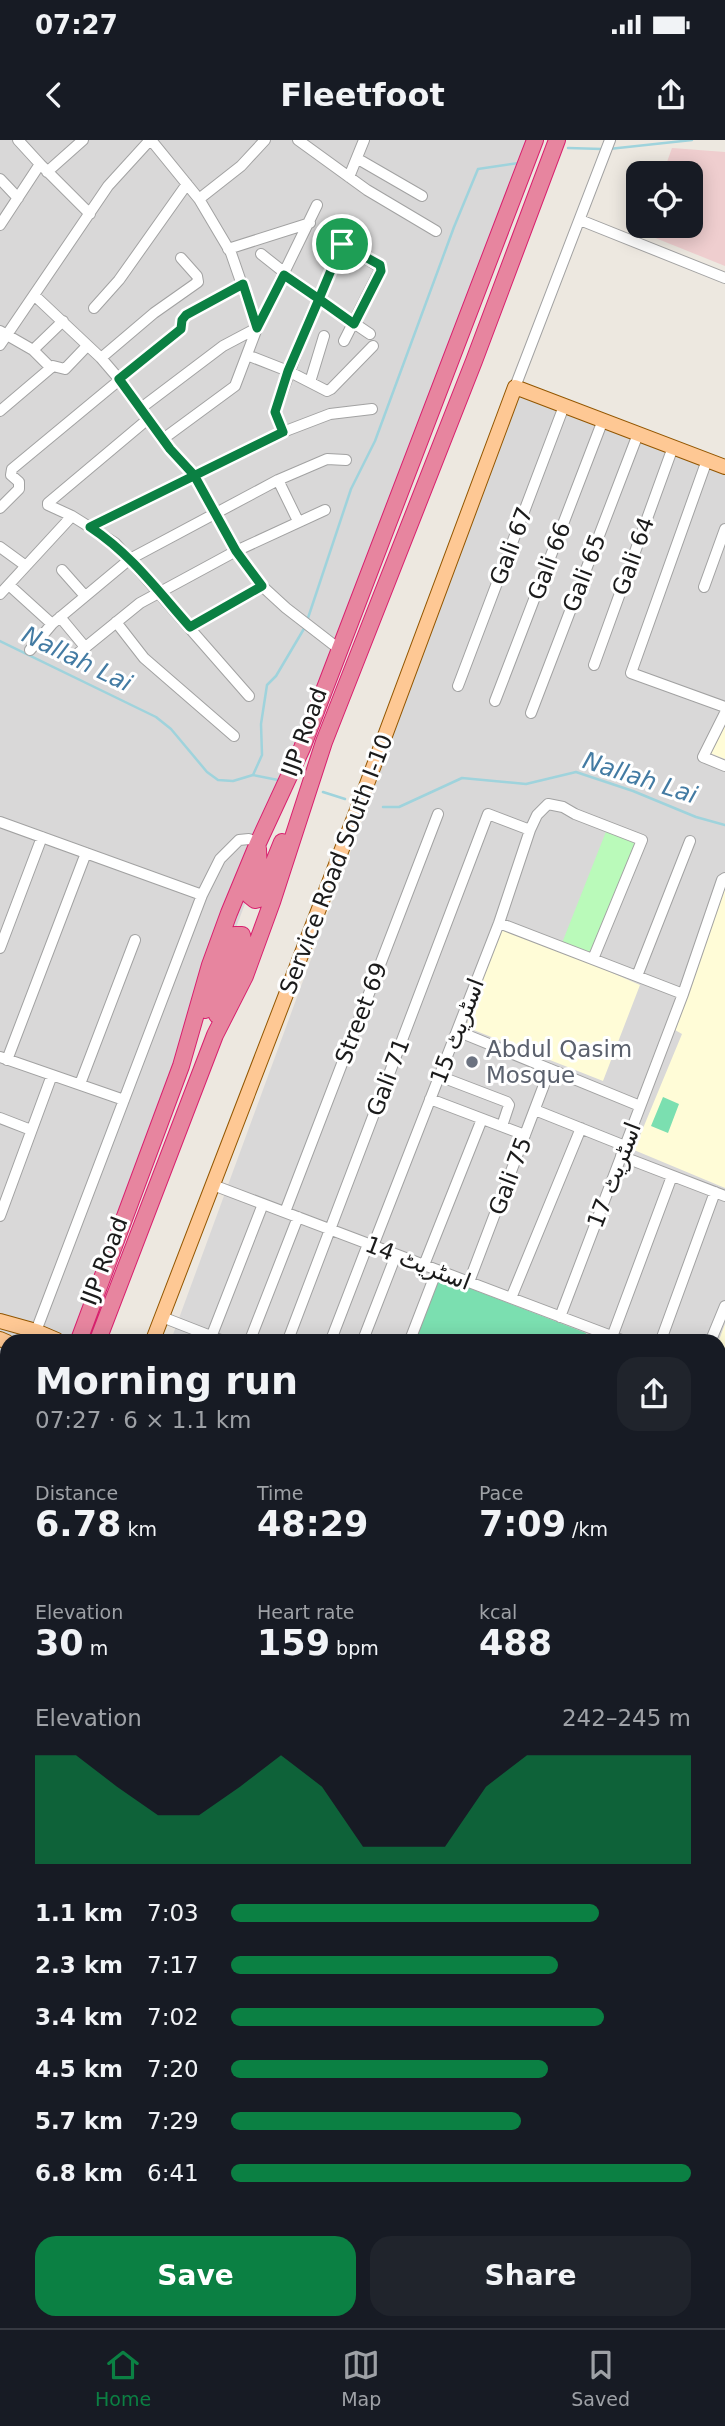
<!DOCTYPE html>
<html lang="en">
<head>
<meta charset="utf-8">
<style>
	:root { --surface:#171b24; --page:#20242c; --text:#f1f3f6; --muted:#9ea1a6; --line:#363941; --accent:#0b8043 }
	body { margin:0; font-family:"DejaVu Sans","Noto Naskh Arabic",sans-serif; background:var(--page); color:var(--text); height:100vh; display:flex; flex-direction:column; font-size:26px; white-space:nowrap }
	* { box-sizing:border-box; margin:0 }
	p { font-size:23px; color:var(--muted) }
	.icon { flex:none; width:38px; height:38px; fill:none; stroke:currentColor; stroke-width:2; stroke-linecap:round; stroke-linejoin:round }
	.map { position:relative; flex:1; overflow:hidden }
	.side { position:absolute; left:0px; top:1194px; width:726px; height:996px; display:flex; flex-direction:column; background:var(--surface); border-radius:21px 21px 0 0; box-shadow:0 4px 18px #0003 }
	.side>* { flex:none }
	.controls { position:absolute; left:626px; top:21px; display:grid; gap:14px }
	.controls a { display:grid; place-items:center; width:77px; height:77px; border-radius:14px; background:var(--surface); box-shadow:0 4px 18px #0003; font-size:35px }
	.pin { position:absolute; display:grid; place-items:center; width:60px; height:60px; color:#fff; margin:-30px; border:4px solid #fff; border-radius:50%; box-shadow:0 2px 7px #0007 }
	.round { display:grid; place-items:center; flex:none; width:74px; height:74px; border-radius:21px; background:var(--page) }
	.headline { display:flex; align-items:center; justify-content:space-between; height:119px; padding:0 35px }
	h1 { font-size:38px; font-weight:700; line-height:52px }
	.metrics { display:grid; grid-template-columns:repeat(3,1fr); gap:10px; height:119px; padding:7px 35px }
	.metrics div { display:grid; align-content:center }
	.metrics b { font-size:35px; font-weight:700 }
	.metrics small { font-size:19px; font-weight:400 }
	.metrics p { font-size:19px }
	.chart { height:196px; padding:14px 35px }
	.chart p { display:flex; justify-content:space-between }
	.chart svg { width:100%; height:126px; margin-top:7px; fill:var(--accent); opacity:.7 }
	.button { display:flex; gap:14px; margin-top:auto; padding:14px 35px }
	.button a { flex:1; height:80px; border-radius:21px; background:var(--accent); color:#fff; font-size:28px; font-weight:700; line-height:80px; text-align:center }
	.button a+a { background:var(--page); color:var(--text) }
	ul { padding:0 35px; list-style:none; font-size:23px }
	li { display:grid; grid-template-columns:112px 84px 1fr; align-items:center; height:52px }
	li i { height:18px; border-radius:9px; background:var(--accent) }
	.status { display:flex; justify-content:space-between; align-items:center; height:49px; padding:0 35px; background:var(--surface); direction:ltr }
	.status svg { height:19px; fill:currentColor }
	header { display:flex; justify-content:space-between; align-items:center; height:91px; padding:0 35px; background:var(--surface); font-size:32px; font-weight:700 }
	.dock { display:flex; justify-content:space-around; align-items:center; height:98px; border-top:2px solid var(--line); background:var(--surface); font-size:19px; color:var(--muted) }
	.dock a { display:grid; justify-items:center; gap:4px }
	.dock .selected { color:var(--accent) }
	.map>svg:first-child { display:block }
	.residential { fill:#d9d8d8 }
	.commercial { fill:#efcecf }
	.education { fill:#fffcd7 }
	.park { fill:#bafaba }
	.pitch { fill:#7bdfb0 }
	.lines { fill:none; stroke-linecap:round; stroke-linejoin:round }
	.stream { stroke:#9fd3dc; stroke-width:2.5 }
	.minor-casing { stroke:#a2a2a2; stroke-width:12 }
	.major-casing { stroke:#925600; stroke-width:16 }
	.highway-casing { stroke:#d8206e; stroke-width:18 }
	.minor { stroke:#fff; stroke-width:10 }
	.major { stroke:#fec894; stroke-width:14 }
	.highway { stroke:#e7859f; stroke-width:16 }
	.route-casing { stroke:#fff; stroke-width:14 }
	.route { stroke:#0b8043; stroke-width:9 }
	.worship-dot { fill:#6b7280; stroke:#fff; stroke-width:2.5 }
	.labels { text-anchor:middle; stroke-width:6; stroke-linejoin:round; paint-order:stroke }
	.street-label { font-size:23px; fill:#1b1b1b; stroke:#fff }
	.worship-label { font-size:23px; fill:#5b616d; stroke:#fff; text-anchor:start }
	.water-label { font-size:24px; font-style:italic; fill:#437ba3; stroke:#fff }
</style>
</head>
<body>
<div class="status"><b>07:27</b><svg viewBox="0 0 49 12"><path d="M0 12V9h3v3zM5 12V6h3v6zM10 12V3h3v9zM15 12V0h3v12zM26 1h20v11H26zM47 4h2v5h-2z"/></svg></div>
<header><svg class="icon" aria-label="back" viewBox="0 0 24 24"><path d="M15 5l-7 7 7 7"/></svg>Fleetfoot<svg class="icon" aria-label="share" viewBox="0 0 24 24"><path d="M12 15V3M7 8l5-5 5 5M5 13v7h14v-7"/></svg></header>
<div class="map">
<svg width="725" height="2188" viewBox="0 0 725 2188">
	<rect width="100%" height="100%" fill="#ede8e0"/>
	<path class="residential" d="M0,0H534L80,1200H7V1395L0,1413Z
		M519,253L725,335V1540L719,1538V1200H171Z
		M719,1581L725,1584V2188H0V1635L7,1618V2182H719Z"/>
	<path class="commercial" d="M672,8L725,12V126L643,93L645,86H691V33H663Z"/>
	<path class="education" d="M725,583V619L710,613Z
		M725,745V1048L634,1010L682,894L668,886Z
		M502,785L640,845L603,941L466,887Z
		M725,1184V1231L719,1229V1200Z"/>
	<path class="park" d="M607,689L637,701L592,815L562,803Z"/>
	<path class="pitch" d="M663,957L679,964L668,993L651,986Z
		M435,1135L586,1193L583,1200H412Z"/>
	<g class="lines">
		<path class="stream" d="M568,8L602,9
			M609,9L692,0
			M307,481L351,349L375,301L454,87L478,29L519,23
			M0,501L156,577L171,589L207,632L218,640L233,641L253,635L278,640
			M253,635L262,615L261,584L267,545L276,536L305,487
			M323,652L345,659
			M383,667H399L462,638L526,644L576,632L633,651L696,677L725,685
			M719,2007L725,2005
			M286,2182L287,2188"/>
		<defs>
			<path id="minor" d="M18,0L40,24
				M151,0L199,59L231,113L257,188L235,246L163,299
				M298,0L367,50L436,91
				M358,19L422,56
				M47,32L83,0
				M349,37L364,0
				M0,39L18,58
				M199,59L241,26L265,0
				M580,80L725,138
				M0,85L40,24L90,74
				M343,104L381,128L344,201
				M228,109L310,83
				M261,114L285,133
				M283,135L370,194
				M34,155L101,218L119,239L170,309L194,335L236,411L262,446L286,468L339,509
				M94,168L119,140L187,44
				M0,191L33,210
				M0,205L108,46L150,0
				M247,215L288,231L327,251L331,249L373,206
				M101,218L154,173L198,142L197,136L181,118
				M51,228L33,210L63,181
				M310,242L324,196
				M515,247L610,0
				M145,265L223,206L257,188L317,65
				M0,271L53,226L65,229L87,206
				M148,279L48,363V365L72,376L115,403L249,556
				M283,292L275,272L308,182L352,83
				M707,320L631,533L725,567
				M278,340L298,381
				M0,368L19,349V342L11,335L12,329L181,189L182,180L186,175L243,144
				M91,387L283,292L330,274L372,269
				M0,407L26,426
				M62,430L85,456
				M9,445L52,484
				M704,447L725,389
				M0,454L72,376
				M60,477L85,507
				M116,482L144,518L234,596
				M190,487L262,446
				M30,510L52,484L130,419L278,340L327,319L346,320
				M71,519L140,463L236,411L325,370
				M594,525L673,307
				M458,546L564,266
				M495,561L603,280
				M531,573L638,294
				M725,573L703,617L725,626
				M0,682L202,755
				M499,783L683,854
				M0,808L42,697
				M637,836L690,701
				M457,891L640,966
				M0,917L124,960
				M7,920L86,713
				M439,936L507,962L509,965L502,986
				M80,944L135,800
				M430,959L525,995
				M535,970L625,1006
				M0,978L31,990
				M621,1016L725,1056
				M213,1045L622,1200
				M285,1072L438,674
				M0,1076L52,935
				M373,1106L499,783L530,690L537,675L548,664L563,667L575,674L642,700L593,819
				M424,1125L482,979
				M469,1142L550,929
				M511,1158L581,988
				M162,1177L221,1200
				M560,1177L683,854L722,740L725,738
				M36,1191L202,755L220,719L239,700L249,699L258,703
				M612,1197L672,1036
				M210,1200L263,1064
				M250,1200L298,1077
				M288,1200L488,674L530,690
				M331,1200L368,1104
				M363,1200L396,1115
				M410,1200L437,1130
				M661,1200L715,1052
				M711,1200L725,1166
				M0,1288L7,1270
				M719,1332L725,1334
				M719,1480L725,1465
				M719,1549L725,1551
				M719,1565L725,1567
				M719,1637L725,1639
				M0,1671L7,1674
				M719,1734L725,1737
				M719,1764L725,1750
				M3,1773L7,1761
				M719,1816L725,1818
				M0,1825L7,1808
				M0,1919L7,1922
				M719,1936L725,1921
				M0,1984L7,1966
				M0,2058L7,2061
				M719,2087L725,2072
				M0,2150L7,2133
				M0,2171L7,2174
				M28,2182L43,2188
				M465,2182L474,2188
				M679,2188L682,2182"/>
			<path id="major" d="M0,1181L36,1191L57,1200
				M0,1199L7,1202
				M153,1200L367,644L515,247L725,327
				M0,1599L7,1581"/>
			<path id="highway" d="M258,709L259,732L250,756L255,760L259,759L282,702
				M205,870L209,865L235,795H242L243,800L217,875
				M79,1200L181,926L210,825L229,773L258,703L302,608L535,0
				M98,1200L215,895L245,836L272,762L324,602L474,221L557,0
				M0,1411L7,1392
				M0,1456L7,1437"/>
		</defs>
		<use href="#minor" class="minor-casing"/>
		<use href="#major" class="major-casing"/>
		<use href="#highway" class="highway-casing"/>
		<use href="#minor" class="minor"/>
		<use href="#major" class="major"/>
		<use href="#highway" class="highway"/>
	</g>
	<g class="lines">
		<defs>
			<path id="route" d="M342,104L319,159L284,135L257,188L243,144L186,175L182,180L181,189L119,239L170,309L194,335L236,411L262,446L190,487C158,451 131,414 90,387L283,292L275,272L288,231L319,159L354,184L381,131L380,125L342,104"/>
		</defs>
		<use href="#route" class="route-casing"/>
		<use href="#route" class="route"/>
	</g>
	<circle class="worship-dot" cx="472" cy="922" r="7"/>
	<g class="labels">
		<g class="street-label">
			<text transform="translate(511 406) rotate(-69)" y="8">Gali 67</text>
			<text transform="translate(633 416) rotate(-70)" y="8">Gali 64</text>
			<text transform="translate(549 421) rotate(-69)" y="8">Gali 66</text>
			<text transform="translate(584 433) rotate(-69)" y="8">Gali 65</text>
			<text transform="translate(304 592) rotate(-70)" y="8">IJP Road</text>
			<text transform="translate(336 724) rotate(-69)" y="8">Service Road South I-10</text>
			<text transform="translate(361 873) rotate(-69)" y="8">Street 69</text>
			<text transform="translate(457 891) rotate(-69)" y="8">اسٹریٹ 15</text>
			<text transform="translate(388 937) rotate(-69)" y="8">Gali 71</text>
			<text transform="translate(614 1035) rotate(-69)" y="8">اسٹریٹ 17</text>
			<text transform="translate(510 1036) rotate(-69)" y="8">Gali 75</text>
			<text transform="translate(104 1121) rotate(-69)" y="8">IJP Road</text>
			<text transform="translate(418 1123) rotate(21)" y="8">اسٹریٹ 14</text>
		</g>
		<g class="worship-label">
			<text x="486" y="917">Abdul Qasim<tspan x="486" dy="26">Mosque</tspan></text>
		</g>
		<g class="water-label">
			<text transform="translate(77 519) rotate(26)" y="8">Nallah Lai</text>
			<text transform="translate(640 638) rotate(18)" y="8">Nallah Lai</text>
		</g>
	</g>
</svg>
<div class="controls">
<a><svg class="icon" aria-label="locate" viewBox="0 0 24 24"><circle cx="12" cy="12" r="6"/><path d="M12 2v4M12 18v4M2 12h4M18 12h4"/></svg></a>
</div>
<div class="pin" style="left:342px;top:104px;background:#1e9e55"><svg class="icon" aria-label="arrive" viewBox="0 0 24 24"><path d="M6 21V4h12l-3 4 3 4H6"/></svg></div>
<section class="side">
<div class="headline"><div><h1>Morning run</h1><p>07:27 · 6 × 1.1 km</p></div><a class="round"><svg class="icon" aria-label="share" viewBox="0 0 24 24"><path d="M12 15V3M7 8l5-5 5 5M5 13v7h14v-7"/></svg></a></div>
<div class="metrics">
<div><p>Distance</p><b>6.78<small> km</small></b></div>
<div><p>Time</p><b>48:29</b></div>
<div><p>Pace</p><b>7:09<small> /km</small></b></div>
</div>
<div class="metrics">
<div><p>Elevation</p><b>30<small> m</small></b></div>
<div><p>Heart rate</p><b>159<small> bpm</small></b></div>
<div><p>kcal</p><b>488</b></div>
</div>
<div class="chart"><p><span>Elevation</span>242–245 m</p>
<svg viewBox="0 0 160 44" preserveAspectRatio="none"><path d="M0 44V6L10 6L20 17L30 27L40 27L50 17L60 6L70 17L80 38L90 38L100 38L110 17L120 6L130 6L140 6L150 6L160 6V44z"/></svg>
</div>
<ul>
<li><b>1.1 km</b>7:03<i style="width:80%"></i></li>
<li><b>2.3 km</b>7:17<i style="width:71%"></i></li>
<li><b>3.4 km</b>7:02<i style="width:81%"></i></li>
<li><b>4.5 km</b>7:20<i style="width:69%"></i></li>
<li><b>5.7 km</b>7:29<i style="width:63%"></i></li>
<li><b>6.8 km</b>6:41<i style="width:100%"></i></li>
</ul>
<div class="button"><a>Save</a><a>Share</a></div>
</section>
</div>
<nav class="dock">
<a class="selected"><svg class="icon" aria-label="home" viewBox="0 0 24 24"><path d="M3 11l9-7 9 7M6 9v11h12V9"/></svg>Home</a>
<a><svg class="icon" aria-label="map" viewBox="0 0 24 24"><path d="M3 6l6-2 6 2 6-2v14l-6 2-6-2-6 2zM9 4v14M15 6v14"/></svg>Map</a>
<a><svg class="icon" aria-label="saved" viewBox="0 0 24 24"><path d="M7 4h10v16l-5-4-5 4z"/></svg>Saved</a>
</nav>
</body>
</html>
